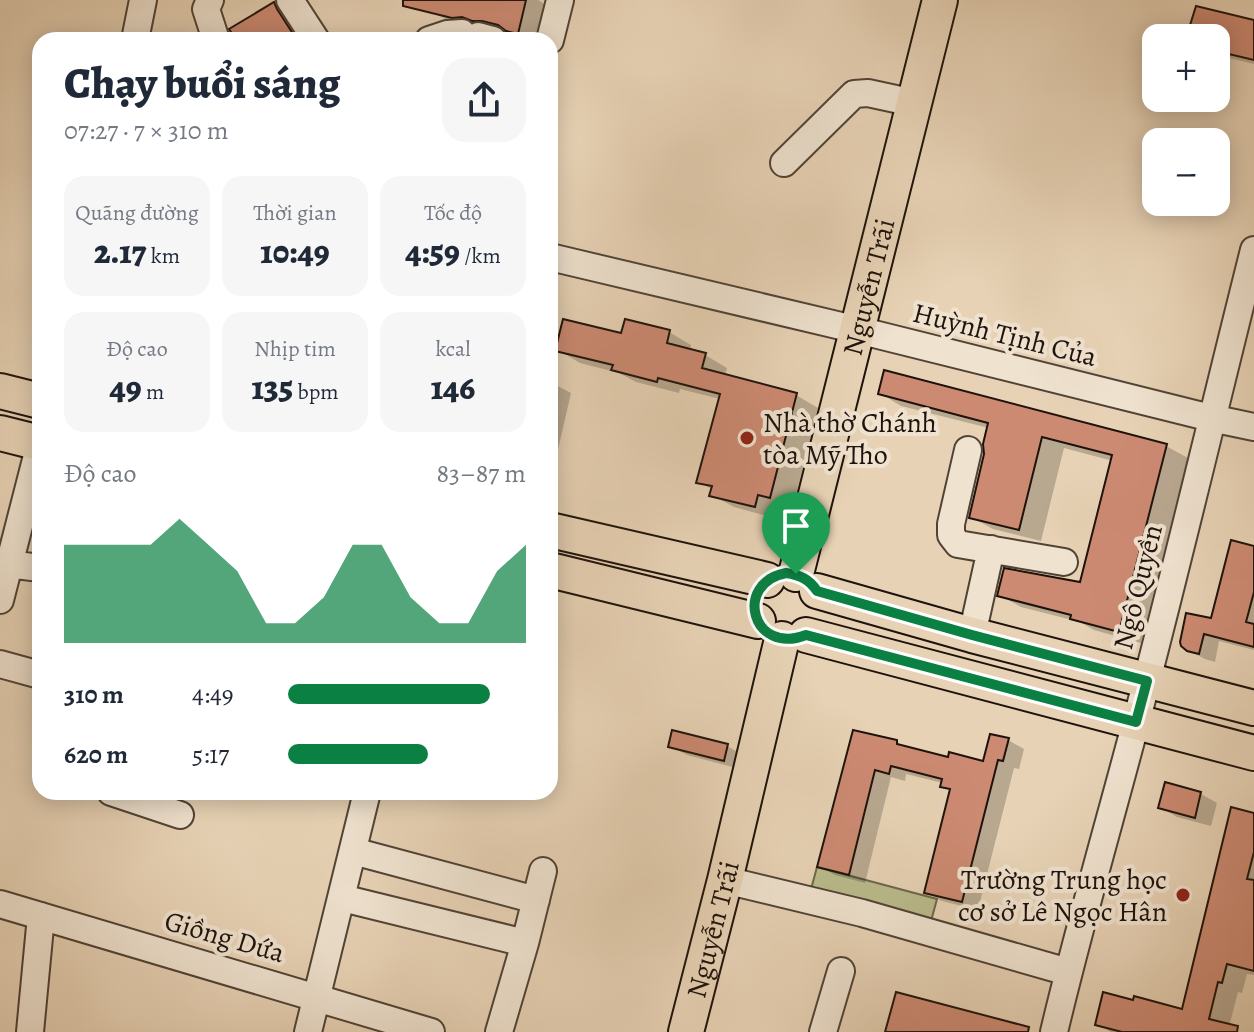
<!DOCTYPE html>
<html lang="vi">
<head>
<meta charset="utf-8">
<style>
	:root { --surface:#fff; --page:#f6f6f7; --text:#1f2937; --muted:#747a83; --accent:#0b8043 }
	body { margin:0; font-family:Alegreya,serif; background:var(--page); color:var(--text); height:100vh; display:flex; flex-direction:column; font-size:30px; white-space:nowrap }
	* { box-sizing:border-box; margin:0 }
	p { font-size:26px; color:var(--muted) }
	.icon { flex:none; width:44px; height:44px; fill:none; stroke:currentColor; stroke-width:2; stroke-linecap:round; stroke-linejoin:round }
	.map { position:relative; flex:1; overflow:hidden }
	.side { position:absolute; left:32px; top:32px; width:526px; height:768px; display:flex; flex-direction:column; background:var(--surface); border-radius:24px; box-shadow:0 4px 20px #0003 }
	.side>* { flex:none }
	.buttons { position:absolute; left:1142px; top:24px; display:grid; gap:16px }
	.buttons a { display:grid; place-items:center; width:88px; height:88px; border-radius:16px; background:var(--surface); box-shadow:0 4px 20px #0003; font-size:40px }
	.pin { position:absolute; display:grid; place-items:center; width:68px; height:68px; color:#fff; margin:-82px -34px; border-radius:50% 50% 50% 0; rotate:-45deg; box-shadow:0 0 8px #0007 }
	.pin .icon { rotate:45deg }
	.round { display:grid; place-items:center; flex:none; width:84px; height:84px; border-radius:24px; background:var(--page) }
	.summary { display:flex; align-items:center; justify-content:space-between; height:136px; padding:0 32px }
	h1 { font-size:44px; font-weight:800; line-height:60px }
	.stats { display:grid; grid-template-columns:repeat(3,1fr); gap:12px; height:136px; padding:8px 32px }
	.stats div { display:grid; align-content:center; border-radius:20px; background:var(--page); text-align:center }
	.stats b { font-size:34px; font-weight:800 }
	.stats small { font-size:22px; font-weight:400 }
	.stats p { font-size:22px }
	.chart { height:224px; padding:16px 32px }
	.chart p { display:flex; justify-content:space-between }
	.chart svg { width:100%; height:144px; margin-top:8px; fill:var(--accent); opacity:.7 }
	ul { padding:0 32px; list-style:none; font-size:26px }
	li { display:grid; grid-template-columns:128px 96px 1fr; align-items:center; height:60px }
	li i { height:20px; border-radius:10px; background:var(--accent) }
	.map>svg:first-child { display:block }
	.green { fill:#b9bb8b; stroke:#6c674c; stroke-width:2 }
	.shadow { fill:#0003 }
	.building { fill:#cc8a72; stroke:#1e130c; stroke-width:2 }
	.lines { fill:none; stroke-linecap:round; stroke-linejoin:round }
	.minor-casing { stroke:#504336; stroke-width:30 }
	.major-casing { stroke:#1e130c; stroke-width:38 }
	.minor { stroke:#efe2cf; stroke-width:26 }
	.major { stroke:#e7d2b5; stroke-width:34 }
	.route-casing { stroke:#fff; stroke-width:16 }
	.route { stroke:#0b8043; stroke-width:10 }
	.poi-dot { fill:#8f2418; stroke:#efe2cf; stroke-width:3 }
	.labels { text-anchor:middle; stroke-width:8; stroke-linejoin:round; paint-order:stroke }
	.street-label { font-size:28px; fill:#1e130c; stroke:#efe2cf }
	.poi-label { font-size:28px; fill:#1e130c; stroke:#efe2cf; text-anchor:start }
</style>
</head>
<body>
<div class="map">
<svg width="1254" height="1032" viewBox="0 0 1254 1032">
	<rect width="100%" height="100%" fill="#e7d2b5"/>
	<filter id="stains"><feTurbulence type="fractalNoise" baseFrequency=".0025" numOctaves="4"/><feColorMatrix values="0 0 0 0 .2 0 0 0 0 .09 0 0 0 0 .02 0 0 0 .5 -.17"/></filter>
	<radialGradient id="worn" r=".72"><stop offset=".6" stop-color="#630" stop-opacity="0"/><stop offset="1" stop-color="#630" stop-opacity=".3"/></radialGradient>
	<path class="green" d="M817,867L937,899L927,936L807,904Z"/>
	<path class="shadow" d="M434,0H538L549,7L542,40H525L506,32L496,33L454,24L432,11Z
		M274,4L296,17L309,40H238Z
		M1254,22V64L1216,55V38H1188Z
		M669,332L691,345L690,351L705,355L727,368L725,376L796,395L818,408L792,510L780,506L777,519L734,507L712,495L713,490L699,482L720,399L680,389L679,393L636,382L619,373L580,363L558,350L623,336Z
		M550,382L571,393L554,467L550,466Z
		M880,393L1166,446L1188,458L1141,643L1094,630L1080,622L1021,607L999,595L1081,585L1113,461L1064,448L1041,541L993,529L971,517L986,454L989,428L901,406Z
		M1254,548V650L1219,641L1215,662L1205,659L1188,650L1213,620Z
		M854,732L897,742L909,750L949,760L985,764L1008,740L1024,749L1019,769L1014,768L978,910L942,901L926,892L952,791L942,786L943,783L906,774L905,781L891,777L865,883L835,875L819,866Z
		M670,746H727L743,755L740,769L687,755Z
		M1201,794L1217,803L1211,826L1177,817L1160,807Z
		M1254,815V975L1247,974L1242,993L1238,992L1229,1027L1239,1032H1111L1097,1024L1183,1011Z"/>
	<path class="building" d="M403,0H526L518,34L506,31L498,25L482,21H472L462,17L452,18L403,6Z
		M274,2L277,9L297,40H236L229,29Z
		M1196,6L1254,20V60L1216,51V38H1186Z
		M563,319L621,333L625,319L670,330L667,343L706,353L702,368L797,393L770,498L758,495L755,507L709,496L712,486L696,483L720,394L658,378L657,382L611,370L613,365L555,351Z
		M884,370L1167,444L1119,632L1070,619L1071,615L997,596L1004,568L1080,582L1112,455L1042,437L1019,530L969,518L984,454L983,444L988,423L878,394Z
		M1231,540L1254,546V592L1246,622L1254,624V647L1204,634L1199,654L1187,651L1181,646L1180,642L1186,613L1211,618Z
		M672,730L728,744L724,761L668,747Z
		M853,730L897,740V744L948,757L949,752L983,761L990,734L1009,738L1003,761L998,760L962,902L924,893L950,789L940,787L942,779L891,766L889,774L875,770L849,875L817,867Z
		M1165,782L1201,792L1195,818L1158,808Z
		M1231,807L1254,813V852L1247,879L1254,880V971L1227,964L1222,983L1218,982L1209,1019L1238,1026L1237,1032H1122L1095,1025L1103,992L1133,1000L1134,996L1182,1009Z
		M896,992L1029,1027L1028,1032H885Z"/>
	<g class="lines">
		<defs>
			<path id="minor" d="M210,0L206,9L216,40
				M290,0L316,40
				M478,36L493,40
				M135,40L143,0
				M429,40L447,34L462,33
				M550,40L560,0
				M784,163L854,94L868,93L914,103
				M550,257L858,330L1211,418L1254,427
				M968,450L951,524V535L958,544L1064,562
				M8,564L40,568
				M0,600L40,444
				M972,635L991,549
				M0,664L40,675
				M111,792L180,815
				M353,851L536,900
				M725,880L862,913L1068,972
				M342,898L525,943L499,1032
				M0,904L431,1032
				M525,943L543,871
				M30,1032L41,916
				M308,1032L367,792
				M823,1032L841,971
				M1054,1032C1082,914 1117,797 1147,680C1184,537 1218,393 1254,250"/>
			<g id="major">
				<path d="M0,391L40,401"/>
				<path d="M0,433L40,443"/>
				<path d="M550,530L767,580"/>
				<path d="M550,570L758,621"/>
				<path id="s1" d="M796,574L940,0"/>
				<path d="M817,591L972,635L1254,708"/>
				<path d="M806,635L1254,753"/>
				<path id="s2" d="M686,1032L725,880L782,639"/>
			</g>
		</defs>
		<use href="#minor" class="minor-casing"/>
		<use href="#major" class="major-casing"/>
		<use href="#minor" class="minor"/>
		<use href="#major" class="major"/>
	</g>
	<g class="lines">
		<defs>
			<path id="route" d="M786,573C800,575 809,579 817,591L972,635L1147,681L1136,722L806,635C752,656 733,583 786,573Z"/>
		</defs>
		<use href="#route" class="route-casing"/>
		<use href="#route" class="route"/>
	</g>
	<g class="poi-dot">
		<circle cx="747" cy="438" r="8"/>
		<circle cx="1183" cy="895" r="8"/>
	</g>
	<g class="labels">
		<g class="street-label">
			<text dy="10" stroke="none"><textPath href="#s1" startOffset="296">Nguyễn Trãi</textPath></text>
			<text transform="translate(1005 334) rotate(14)" y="10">Huỳnh Tịnh Của</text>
			<text transform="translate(1137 587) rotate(-76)" y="10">Ngô Quyền</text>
			<text dy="10" stroke="none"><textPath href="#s2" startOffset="106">Nguyễn Trãi</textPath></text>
			<text transform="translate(225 936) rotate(16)" y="10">Giồng Dứa</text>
		</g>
		<g class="poi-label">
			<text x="763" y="432">Nhà thờ Chánh<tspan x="763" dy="32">tòa Mỹ Tho</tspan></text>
			<text x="1167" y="889" text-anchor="end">Trường Trung học<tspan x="1167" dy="32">cơ sở Lê Ngọc Hân</tspan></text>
		</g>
	</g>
	<rect width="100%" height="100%" filter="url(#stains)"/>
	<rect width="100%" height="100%" fill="url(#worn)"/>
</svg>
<div class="buttons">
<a>+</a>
<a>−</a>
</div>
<div class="pin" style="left:796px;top:574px;background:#1e9e55"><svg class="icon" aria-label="arrive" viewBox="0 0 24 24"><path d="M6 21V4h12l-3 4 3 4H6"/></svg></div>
<section class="side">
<div class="summary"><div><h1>Chạy buổi sáng</h1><p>07:27 · 7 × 310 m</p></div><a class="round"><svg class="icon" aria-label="share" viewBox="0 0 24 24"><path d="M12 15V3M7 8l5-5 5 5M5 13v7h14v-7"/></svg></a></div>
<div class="stats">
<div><p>Quãng đường</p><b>2.17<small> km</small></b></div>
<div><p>Thời gian</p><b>10:49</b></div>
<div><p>Tốc độ</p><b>4:59<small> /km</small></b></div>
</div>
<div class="stats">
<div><p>Độ cao</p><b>49<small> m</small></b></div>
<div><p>Nhịp tim</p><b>135<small> bpm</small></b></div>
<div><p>kcal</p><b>146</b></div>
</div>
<div class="chart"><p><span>Độ cao</span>83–87 m</p>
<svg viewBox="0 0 160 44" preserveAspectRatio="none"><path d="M0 44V14L10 14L20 14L30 14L40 6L50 14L60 22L70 38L80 38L90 30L100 14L110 14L120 30L130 38L140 38L150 22L160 14V44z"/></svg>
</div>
<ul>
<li><b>310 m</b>4:49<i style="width:85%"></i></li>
<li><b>620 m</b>5:17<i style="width:59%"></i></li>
</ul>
</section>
</div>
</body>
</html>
